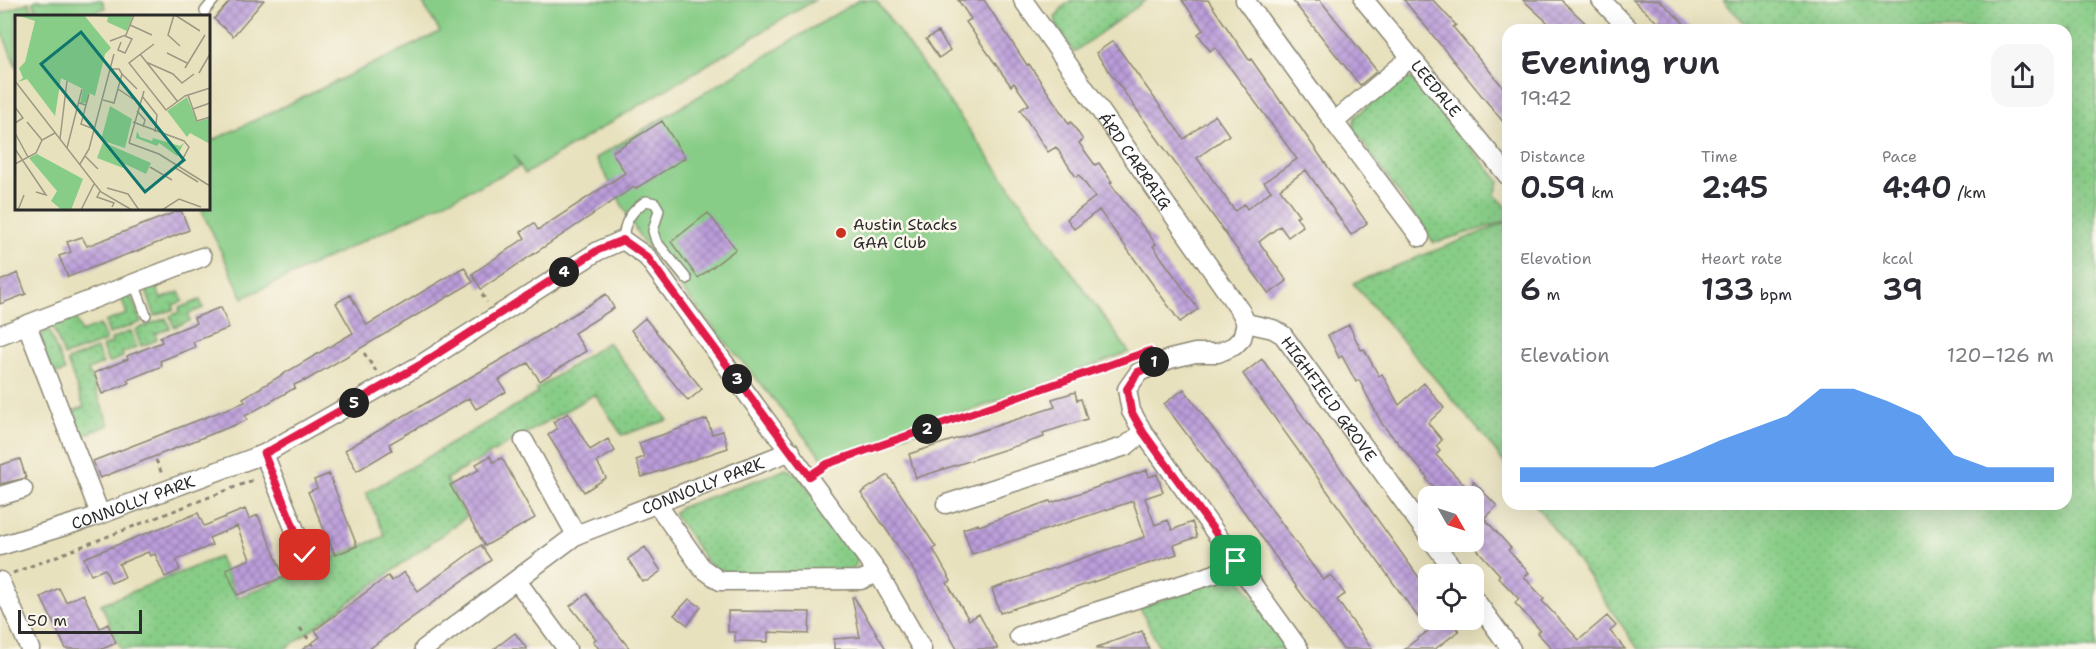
<!DOCTYPE html>
<html lang="en">
<head>
<meta charset="utf-8">
<style>
	:root { --surface:#fff; --page:#f7f7f7; --text:#2b2b33; --muted:#7c7c81; --accent:#1a73e8 }
	body { margin:0; font-family:"Shantell Sans",sans-serif; background:var(--page); color:var(--text); height:100vh; display:flex; flex-direction:column; font-size:22px; white-space:nowrap }
	* { box-sizing:border-box; margin:0 }
	p { font-size:20px; color:var(--muted) }
	.icon { flex:none; width:33px; height:33px; fill:none; stroke:currentColor; stroke-width:2; stroke-linecap:round; stroke-linejoin:round }
	.map { position:relative; flex:1; overflow:hidden }
	.details { position:absolute; left:1502px; top:24px; width:570px; height:486px; display:flex; flex-direction:column; background:var(--surface); border-radius:18px; box-shadow:0 6px 24px #0002 }
	.details>* { flex:none }
	.needle { width:39px; rotate:129deg }
	.fabs { position:absolute; left:1418px; top:486px; display:grid; gap:12px }
	.fabs a { display:grid; place-items:center; width:66px; height:66px; border-radius:12px; background:var(--surface); box-shadow:0 6px 24px #0002; font-size:30px }
	.scale { position:absolute; left:18px; bottom:15px; width:124px; box-sizing:border-box; padding-left:6px; border:3px solid #2b2b2b; border-top:0; font-size:16px; line-height:21px; white-space:nowrap; color:#2b2b2b; -webkit-text-stroke:4px #fbf7ec; paint-order:stroke }
	.pin { position:absolute; display:grid; place-items:center; width:51px; height:51px; color:#fff; margin:-26px; border-radius:12px; box-shadow:0 3px 9px #0006 }
	.km { position:absolute; width:30px; height:30px; margin:-15px; border-radius:50%; background:#222; color:#fff; font-size:16px; line-height:30px; text-align:center }
	.round { display:grid; place-items:center; flex:none; width:63px; height:63px; border-radius:18px; background:var(--page) }
	.overview { display:flex; align-items:center; justify-content:space-between; height:102px; padding:0 18px }
	h1 { font-size:33px; font-weight:600; line-height:45px }
	.stats { display:grid; grid-template-columns:repeat(3,1fr); gap:9px; height:102px; padding:6px 18px }
	.stats div { display:grid; align-content:center }
	.stats b { font-size:30px; font-weight:600 }
	.stats small { font-size:16px; font-weight:400 }
	.stats p { font-size:16px }
	.chart { height:168px; padding:12px 18px }
	.chart p { display:flex; justify-content:space-between }
	.chart svg { width:100%; height:108px; margin-top:6px; fill:var(--accent); opacity:.7 }
	.map>svg:first-child { display:block }
	.grass { fill:url(#grass-dots); stroke:#5a7c59; stroke-width:1.5 }
	.green { fill:#88cd87; stroke:#5a7c59; stroke-width:1.5 }
	.building { fill:url(#building-cross-hatch) }
	.lines { fill:none; stroke-linecap:round; stroke-linejoin:round }
	.service-casing { stroke:#8a8674; stroke-width:12 }
	.minor-casing { stroke:#8a8674; stroke-width:21 }
	.path { stroke:#8a8674; stroke-width:3; stroke-dasharray:4.5 4.5; stroke-linecap:butt }
	.service { stroke:#fff; stroke-width:9 }
	.minor { stroke:#fff; stroke-width:18 }
	.route-casing { stroke:#fff; stroke-width:12 }
	.route { stroke:#e11d48; stroke-width:8 }
	.poi-dot { fill:#c8321e; stroke:#fbf7ec; stroke-width:2 }
	.labels { text-anchor:middle; stroke-width:5; stroke-linejoin:round; paint-order:stroke }
	.street-label { font-size:16px; fill:#2b2b2b; stroke:#fbf7ec }
	.poi-label { font-size:16px; fill:#2b2b2b; stroke:#fbf7ec; text-anchor:start }
	.inset-road { fill:none; stroke:#9c9883; stroke-width:1.5 }
	.view { fill:#0f766e; fill-opacity:0.15; stroke:#0f766e; stroke-width:3 }
	.inset-edge { fill:none; stroke:#2b2b2b; stroke-width:3 }
</style>
</head>
<body>
<div class="map">
<svg width="2096" height="649" viewBox="0 0 2096 649">
	<defs>
		<pattern id="grass-dots" width="8" height="8" patternUnits="userSpaceOnUse" patternTransform="scale(1.5)"><rect width="8" height="8" fill="#88cd87"/><path d="M2 2h.1M6 6h.1" fill="none" stroke="#76b075" stroke-width="1.8" stroke-linecap="round"/></pattern>
		<pattern id="building-cross-hatch" width="8" height="8" patternUnits="userSpaceOnUse" patternTransform="scale(1.5)"><rect width="8" height="8" fill="#bb9dda"/><path d="M0 0l8 8M0 8l8-8" fill="none" stroke="#9880b1"/></pattern>
	</defs>
	<rect width="100%" height="100%" fill="#fbf7ec"/>
	<filter id="ink" filterUnits="userSpaceOnUse"><feTurbulence type="fractalNoise" baseFrequency=".0167" numOctaves="2"/><feDisplacementMap in="SourceGraphic" scale="12" xChannelSelector="R" yChannelSelector="G"/><feConvolveMatrix kernelMatrix="1 2 1 2 8 2 1 2 1" color-interpolation-filters="sRGB"/></filter>
	<filter id="wash" filterUnits="userSpaceOnUse"><feTurbulence type="fractalNoise" baseFrequency=".008" numOctaves="4" result="noise"/><feDisplacementMap in="SourceGraphic" scale="24" xChannelSelector="R" yChannelSelector="G"/><feGaussianBlur stdDeviation="1.35" result="paint"/><feColorMatrix in="noise" values="0 0 0 0 0 0 0 0 0 0 0 0 0 0 0 0 0 1.4 0 .05"/><feComposite in="paint" operator="in"/></filter>
	<g filter="url(#wash)">
		<rect width="100%" height="100%" fill="#e8e1bd"/>
		<path class="grass" d="M1071,0H1146L1074,52L1058,29L1055,18L1062,8Z
			M1723,0H2096V649H1638L1578,561L1535,504H2066V30H1751Z
			M1405,77L1414,80L1499,181L1495,195L1507,207V221L1434,243L1353,129L1355,117Z
			M1507,222V467L1483,435L1353,283Z
			M155,284L161,299L179,292L183,301L173,305L174,309L155,316L147,293V290Z
			M127,296L132,299L141,322L109,334L105,322L127,314L121,298Z
			M200,300L203,308L188,314L190,321L174,327L170,316L180,312L179,308Z
			M75,315L81,332L100,325L106,341L64,356L52,324Z
			M166,318L170,328L155,334L157,340L141,346L135,330Z
			M48,328L65,371L53,375C48,361 33,338 48,328Z
			M131,331L137,347L122,353L123,357L108,363L102,347L112,343L111,339Z
			M608,342L668,420L622,435L595,394L446,479L466,517L285,649H121L101,604L219,557L237,598L385,536L366,493L538,393L536,389Z
			M97,349L103,364L88,370L109,425L82,436L73,411L84,407L67,361Z
			M787,469L797,474L858,555L856,565L849,572L735,574L719,570L707,562L674,514L679,508Z
			M1233,576L1240,579L1290,649H1160L1140,608L1226,577Z"/>
		<path class="green" d="M37,0H102L105,8L84,16H39L33,2Z
			M421,0H815L525,174L514,155L519,167L243,298L201,209L208,208L209,142L440,32Z
			M859,0H876L1129,352L827,464L642,241L596,158Z
			M29,2L35,16H16V67L0,27V14Z"/>
		<g id="blocks">
			<path class="building" d="M231,0H264L233,36L214,19Z
				M958,0H984L1027,65L1029,64L1069,124L1071,122L1083,140L1079,143L1095,165L1099,163L1112,182L1110,183L1156,244L1153,246L1198,309L1180,322L1099,210L1074,229L1067,219L1095,197L1079,175L1076,177L1056,147L1048,152L1020,110L1029,104L1014,83L1011,86L966,22L971,19Z
				M1182,0H1208L1249,60L1251,59L1281,102L1282,101L1367,223L1351,235L1306,170L1280,189L1299,215L1296,217L1303,226L1288,237L1280,226L1259,242L1287,281L1269,294L1096,53L1113,41L1184,139L1215,115L1229,135L1197,158L1235,211L1244,204L1247,209L1271,191L1264,182L1297,159L1215,47L1210,51L1198,34L1203,30Z
				M1292,0H1320L1377,71L1360,85Z
				M1404,0H1433L1456,25L1453,27L1508,93V128Z
				M1523,0H1561L1593,30H1556Z
				M1633,0H1659L1691,30H1651L1658,23Z
				M938,32L950,50L939,58L926,39Z
				M662,121L685,158L635,189L634,187L481,289L472,274L525,238L521,232L534,223L538,230L625,173L612,152Z
				M181,210L189,230L133,253V252L68,277L59,256L71,252L67,242L82,237L87,246Z
				M708,213L736,249L698,278L671,242Z
				M464,267L473,282L305,381V380L294,385L295,388L245,416L247,420L100,478L93,461L245,402L243,398L353,333L336,303L350,295L367,325Z
				M18,273L26,294L0,304V281Z
				M606,294L614,308L574,333L586,351L540,381L528,363L499,380L506,392L476,409L469,398L389,444L392,450L357,471L345,450L507,356Z
				M221,307L229,328L193,342L195,347L160,361L162,366L127,380L129,383L102,394L94,373L128,359L127,356L162,342L160,337L196,323L194,318Z
				M645,318L702,389L688,401L631,330Z
				M1349,325L1361,350L1364,349L1379,376L1382,374L1399,405L1424,383L1444,408L1428,423L1442,440L1436,446L1440,451L1436,455L1473,494V481L1497,506L1484,518L1511,548L1508,550L1529,573L1524,577L1544,599L1542,601L1579,640L1607,616L1616,626L1610,631L1625,649H1553L1537,633L1540,630L1515,603L1519,599L1498,577L1500,575L1473,545V496H1443L1426,479L1428,478L1382,424L1359,380L1356,382L1342,356L1339,358L1328,335Z
				M1262,359L1428,590V620H1451L1459,631L1435,649H1404L1428,631L1243,374Z
				M1184,389L1323,580L1331,575L1345,594L1337,600L1372,649H1343L1298,589L1233,496L1164,404Z
				M1075,392L1077,400L1081,399L1087,419L1043,433L1044,437L916,478L909,454L1055,407L1052,399Z
				M568,413L590,450L608,439L615,451L597,462L606,478L584,492L548,435L557,429L553,422Z
				M707,419L712,434L723,431L728,448L642,477L636,460L644,457L639,443Z
				M490,456L493,462L502,458L535,518L485,546L450,485L479,470L476,464Z
				M20,459L26,478L0,484V465Z
				M1147,470L1149,477L1157,474L1163,492L1145,498L1155,525L1168,520L1172,530L1192,522L1197,537L1174,545L1177,554L1000,613L992,589L1145,537L1133,501L972,554L963,529L978,524L979,526L1050,501L1051,503Z
				M329,474L357,546L335,555L308,492L317,488L314,480Z
				M888,475L936,547L933,549L951,581L947,583L969,620L979,614L998,649H957L910,564L861,493Z
				M245,509L249,519L258,515L284,577L237,595L226,569L250,559L237,526L209,538L212,545L176,560L180,570L165,577L155,554L150,556L148,552L119,564L125,577L111,583L105,569L91,575L84,558L198,513L204,526Z
				M481,545L491,560L369,649H303L320,637L315,630L388,576L392,581L404,572L418,591Z
				M645,547L661,571L647,581H642L628,559Z
				M59,588L66,602L83,594L100,628L108,624L116,643L102,649H66L41,597Z
				M587,594L617,633L630,649H599L593,641L596,639L570,606Z
				M852,597H854L886,649H834V639L860,637Z
				M689,599L701,607L688,625L674,615Z
				M728,611L810,612L809,634L768,632V642L735,641V632H728Z
				M1142,631L1149,649H1097V647Z
				M515,633L527,649H494Z"/>
		</g>
	</g>
	<g filter="url(#ink)">
		<use href="#blocks" fill-opacity="0" stroke="#8a8674" stroke-width="1.5"/>
		<g class="lines">
			<defs>
				<path id="service" d="M205,11L214,0
					M623,240C624,222 631,211 646,201L655,203L659,210L653,231L656,241L687,279
					M134,283L146,315"/>
				<g id="minor">
					<path id="s1" d="M1023,0L1241,312L1246,323"/>
					<path d="M1245,0L1334,122"/>
					<path id="s2" d="M1364,0L1508,176"/>
					<path d="M1601,0L1630,30"/>
					<path d="M1410,58L1334,122L1420,237"/>
					<path d="M1246,323L1242,338L1234,346L1218,353H1195L1170,359L1139,372L1127,389L1131,411L1143,432L1299,649"/>
					<path id="s3" d="M1246,323L1273,329L1283,335L1428,535"/>
					<path d="M27,325L100,514"/>
					<path d="M0,335L202,257"/>
					<path d="M524,441L576,535"/>
					<path d="M264,454L305,555"/>
					<path d="M0,496L23,489"/>
					<path d="M657,504L702,568L720,581L861,580L878,573"/>
					<path d="M946,504L1126,446L1143,432"/>
					<path d="M1433,542L1457,574"/>
					<path id="s4" d="M0,546L91,518L264,454L420,365L598,251L623,240L647,257L878,573L922,649"/>
					<path d="M0,581L30,649"/>
					<path d="M517,581L567,649"/>
					<path d="M1473,597L1511,649"/>
					<path d="M1019,636L1215,574L1237,561"/>
					<path id="s5" d="M424,649L576,535L791,451"/>
				</g>
			</defs>
			<use href="#service" class="service-casing"/>
			<use href="#minor" class="minor-casing"/>
			<path class="path" d="M482,294L487,302
				M364,353L376,371
				M156,460L162,474
				M820,469L827,464L1127,359
				M13,573L256,479
				M300,628L316,649"/>
			<use href="#service" class="service"/>
			<use href="#minor" class="minor"/>
		</g>
	</g>
	<g class="lines" filter="url(#ink)">
		<defs>
			<path id="route" d="M305,555L264,454L420,365L598,250L623,240L647,257L809,476L827,464L1149,351L1156,365L1138,372L1127,389L1131,411L1143,432L1236,561"/>
		</defs>
		<use href="#route" class="route-casing"/>
		<use href="#route" class="route"/>
	</g>
	<circle class="poi-dot" cx="841" cy="233" r="6"/>
	<g class="labels">
		<g class="street-label">
			<text dy="6" stroke="none"><textPath href="#s2" startOffset="114">LEEDALE</textPath></text>
			<text dy="6" stroke="none"><textPath href="#s1" startOffset="196">ÁRD CARRAIG</textPath></text>
			<text dy="6" stroke="none"><textPath href="#s3" startOffset="118">HIGHFIELD GROVE</textPath></text>
			<text dy="6" stroke="none"><textPath href="#s5" startOffset="326">CONNOLLY PARK</textPath></text>
			<text dy="6" stroke="none"><textPath href="#s4" startOffset="140">CONNOLLY PARK</textPath></text>
		</g>
		<g class="poi-label">
			<text x="853" y="230">Austin Stacks<tspan x="853" dy="18">GAA Club</tspan></text>
		</g>
	</g>
	<g transform="translate(15 15)">
		<rect width="195" height="195" fill="#e8e1bd"/>
		<path d="M69,0L96,33L90,39L80,81L74,78L71,88H65L68,74L46,63L40,101L12,64L3,67L8,63L4,53L10,47L20,6L1,0ZM122,116L125,122L137,126L138,123L165,131L169,128L162,141L144,128L142,131L121,123Z" fill="#88cd87"/>
		<path d="M72,0H118L112,16L92,7L93,2ZM172,82L182,107L195,103V129L175,118L172,122L152,96ZM95,91L117,104L110,133L86,125ZM88,127L136,148L131,159L110,149L108,153L82,143ZM22,139L68,164L56,195H47L36,186L42,176L14,143Z" fill="#88cd87"/>
		<path class="inset-road" d="M159,0L153,20L165,31M160,0L185,16M115,10L137,20M95,26L111,20L119,0M106,27L103,35L110,38L117,24L110,21M139,29L114,48L151,95L170,81L195,73M152,38L172,48M125,39L163,87M131,47L158,59L167,68L179,59M170,53L190,20M184,58L195,39M107,59L122,74M0,66L86,177L117,195M103,74L118,84M173,80L182,106L195,102M127,81L142,100L140,117M88,85L99,88L107,59L104,54H94M64,88L71,90L74,79M71,90L66,109L79,114M0,92L8,103L0,108M178,94L195,88M122,96L130,105L128,112M12,107L27,125M118,107L169,126L174,132L164,151M0,118L13,142M45,124L52,66M114,128L144,139L195,171M114,128L129,76M52,133L67,74M0,134L31,180L21,177M70,141L83,154M0,149L21,138L27,125L40,118M65,149L74,134L99,39M135,152L157,165M159,152L183,167M92,173L113,179L124,195M85,176L82,182L99,188L97,192M0,193L3,195L9,180M66,195L79,169M147,195L164,184L186,192"/>
		<path class="view" d="M66,17L169,145L130,177L26,49Z"/>
		<rect width="195" height="195" class="inset-edge"/>
	</g>
</svg>
<div class="fabs">
<a><svg class="needle" viewBox="-14 -14 28 28"><path d="M0-13l5 13h-10z" fill="#e53935"/><path d="M0 13l5-13h-10z" fill="#7c7c81"/></svg></a>
<a><svg class="icon" aria-label="locate" viewBox="0 0 24 24"><circle cx="12" cy="12" r="6"/><path d="M12 2v4M12 18v4M2 12h4M18 12h4"/></svg></a>
</div>
<div class="scale">50 m</div>
<div class="pin" style="left:1236px;top:561px;background:#1e9e55"><svg class="icon" aria-label="arrive" viewBox="0 0 24 24"><path d="M6 21V4h12l-3 4 3 4H6"/></svg></div>
<div class="pin" style="left:305px;top:555px;background:#d93025"><svg class="icon" aria-label="check" viewBox="0 0 24 24"><path d="M5 12l5 5 9-10"/></svg></div>
<b class="km" style="left:1154px;top:362px">1</b>
<b class="km" style="left:927px;top:429px">2</b>
<b class="km" style="left:737px;top:379px">3</b>
<b class="km" style="left:564px;top:272px">4</b>
<b class="km" style="left:354px;top:403px">5</b>
<section class="details">
<div class="overview"><div><h1>Evening run</h1><p>19:42</p></div><a class="round"><svg class="icon" aria-label="share" viewBox="0 0 24 24"><path d="M12 15V3M7 8l5-5 5 5M5 13v7h14v-7"/></svg></a></div>
<div class="stats">
<div><p>Distance</p><b>0.59<small> km</small></b></div>
<div><p>Time</p><b>2:45</b></div>
<div><p>Pace</p><b>4:40<small> /km</small></b></div>
</div>
<div class="stats">
<div><p>Elevation</p><b>6<small> m</small></b></div>
<div><p>Heart rate</p><b>133<small> bpm</small></b></div>
<div><p>kcal</p><b>39</b></div>
</div>
<div class="chart"><p><span>Elevation</span>120–126 m</p>
<svg viewBox="0 0 160 44" preserveAspectRatio="none"><path d="M0 44V38L10 38L20 38L30 38L40 38L50 33L60 27L70 22L80 17L90 6L100 6L110 11L120 17L130 33L140 38L150 38L160 38V44z"/></svg>
</div>
</section>
</div>
</body>
</html>
